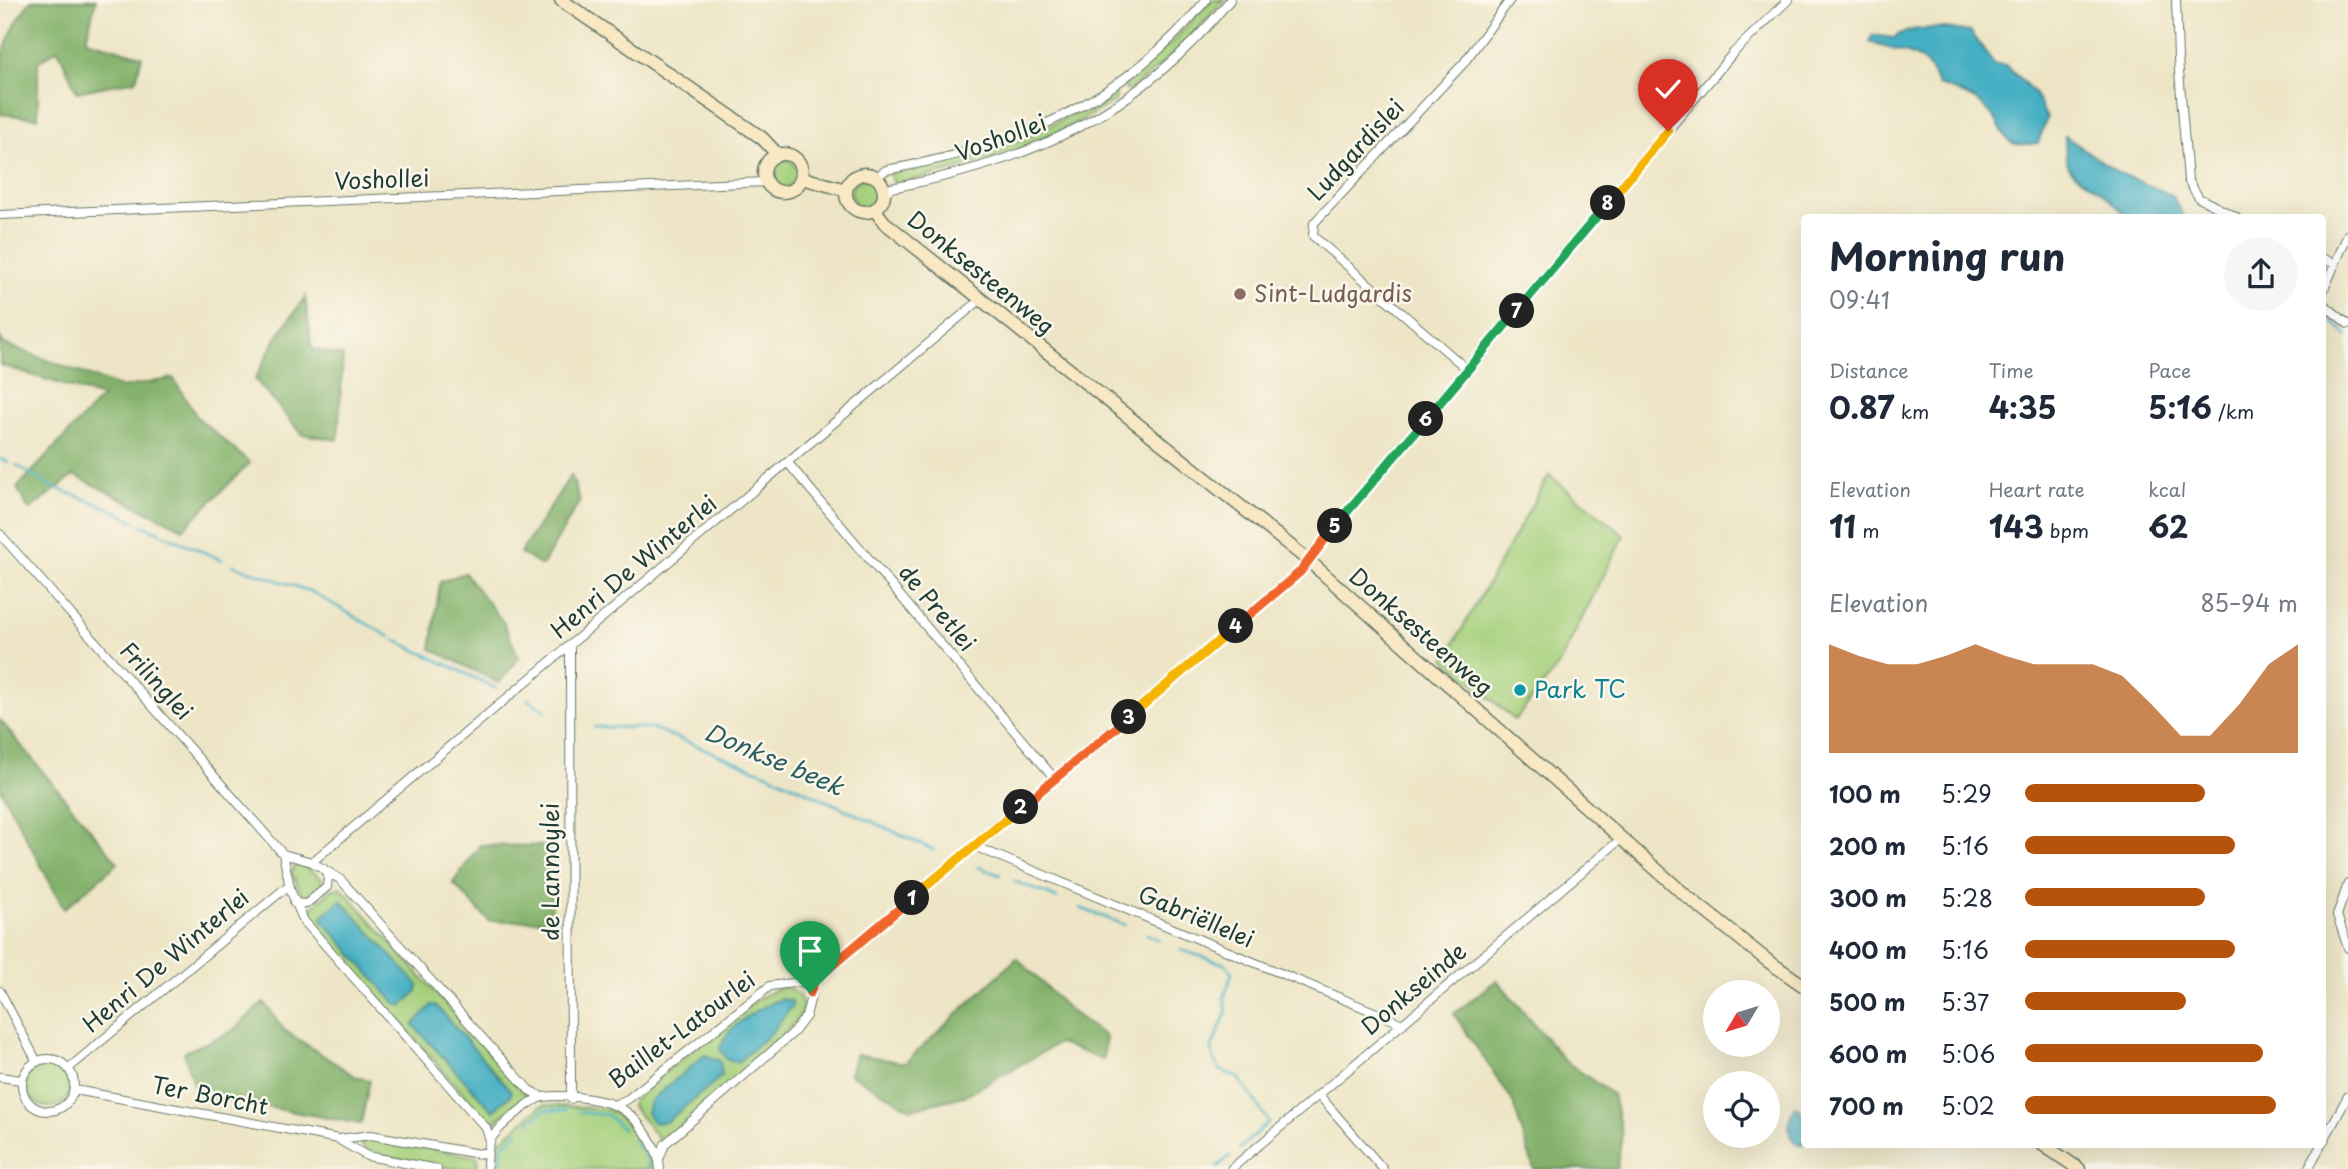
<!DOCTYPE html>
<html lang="en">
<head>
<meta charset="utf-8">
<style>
	:root { --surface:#fff; --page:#f6f6f7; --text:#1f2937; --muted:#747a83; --accent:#b45309 }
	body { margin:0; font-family:"Playpen Sans",sans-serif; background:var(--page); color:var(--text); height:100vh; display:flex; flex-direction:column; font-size:26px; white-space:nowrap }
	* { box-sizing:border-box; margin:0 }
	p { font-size:23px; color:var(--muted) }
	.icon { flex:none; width:38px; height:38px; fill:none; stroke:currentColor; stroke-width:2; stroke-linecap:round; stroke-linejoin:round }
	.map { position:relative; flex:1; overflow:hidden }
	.details { position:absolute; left:1801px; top:214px; width:525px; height:934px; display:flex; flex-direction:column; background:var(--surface); border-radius:7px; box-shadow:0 7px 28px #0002 }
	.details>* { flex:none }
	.needle { width:46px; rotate:232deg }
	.tools { position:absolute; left:1703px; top:980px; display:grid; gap:14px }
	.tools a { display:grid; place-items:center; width:77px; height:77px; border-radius:50%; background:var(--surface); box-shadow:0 7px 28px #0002; font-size:35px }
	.pin { position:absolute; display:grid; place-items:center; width:60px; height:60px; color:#fff; margin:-72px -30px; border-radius:50% 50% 50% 0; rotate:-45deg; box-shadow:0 0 7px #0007 }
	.pin .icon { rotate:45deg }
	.km { position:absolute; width:35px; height:35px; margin:-18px; border-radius:50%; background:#222; color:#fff; font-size:19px; line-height:35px; text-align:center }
	.round { display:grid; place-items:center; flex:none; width:74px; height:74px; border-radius:37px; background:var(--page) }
	.overview { display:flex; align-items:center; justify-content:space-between; height:119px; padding:0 28px }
	h1 { font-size:38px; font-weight:700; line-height:52px }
	.stats { display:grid; grid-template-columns:repeat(3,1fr); gap:10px; height:119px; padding:7px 28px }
	.stats div { display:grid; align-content:center }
	.stats b { font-size:30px; font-weight:700 }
	.stats small { font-size:19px; font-weight:400 }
	.stats p { font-size:19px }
	.chart { height:196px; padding:14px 28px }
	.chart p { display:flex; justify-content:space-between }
	.chart svg { width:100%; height:126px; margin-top:7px; fill:var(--accent); opacity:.7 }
	ul { padding:0 28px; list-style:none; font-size:23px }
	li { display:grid; grid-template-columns:112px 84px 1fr; align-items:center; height:52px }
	li i { height:18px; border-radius:9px; background:var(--accent) }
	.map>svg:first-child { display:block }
	.green { fill:#a6d07c; stroke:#628658; stroke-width:2 }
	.forest { fill:#84b26c; stroke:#527850; stroke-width:2 }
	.water { fill:#44afc3; stroke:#32767c; stroke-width:2 }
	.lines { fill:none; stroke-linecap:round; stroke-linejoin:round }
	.stream { stroke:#44afc3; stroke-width:2.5 }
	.street-casing { stroke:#677867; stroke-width:10 }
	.secondary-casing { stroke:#677867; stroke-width:15 }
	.street { stroke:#fff; stroke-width:8 }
	.secondary { stroke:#f8e8c3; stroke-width:12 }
	.split-1-casing { stroke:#fff; stroke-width:14 }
	.split-2-casing { stroke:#fff; stroke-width:14 }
	.split-3-casing { stroke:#fff; stroke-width:14 }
	.split-4-casing { stroke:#fff; stroke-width:14 }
	.split-5-casing { stroke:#fff; stroke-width:14 }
	.split-6-casing { stroke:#fff; stroke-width:14 }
	.split-7-casing { stroke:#fff; stroke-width:14 }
	.split-8-casing { stroke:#fff; stroke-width:14 }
	.split-9-casing { stroke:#fff; stroke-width:14 }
	.split-1 { stroke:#f0652b; stroke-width:9 }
	.split-2 { stroke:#f5b400; stroke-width:9 }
	.split-3 { stroke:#f0652b; stroke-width:9 }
	.split-4 { stroke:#f5b400; stroke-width:9 }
	.split-5 { stroke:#f0652b; stroke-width:9 }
	.split-6 { stroke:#22a559; stroke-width:9 }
	.split-7 { stroke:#22a559; stroke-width:9 }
	.split-8 { stroke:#22a559; stroke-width:9 }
	.split-9 { stroke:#f5b400; stroke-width:9 }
	.education-dot { fill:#8d6e63; stroke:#fbf7ec; stroke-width:2.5 }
	.culture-dot { fill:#0f9aa8; stroke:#fbf7ec; stroke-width:2.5 }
	.labels { text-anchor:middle; stroke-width:5; stroke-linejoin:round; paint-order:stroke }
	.street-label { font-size:23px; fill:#1f3d34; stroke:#fbf7ec }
	.education-label { font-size:23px; fill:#785e54; stroke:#fbf7ec; text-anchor:start }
	.culture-label { font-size:23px; fill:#0d838f; stroke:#fbf7ec; text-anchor:start }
	.water-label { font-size:24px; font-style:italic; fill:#2a5f5f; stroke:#fbf7ec }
</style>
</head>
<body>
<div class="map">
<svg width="2348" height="1169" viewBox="0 0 2348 1169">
	<rect width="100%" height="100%" fill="#fbf7ec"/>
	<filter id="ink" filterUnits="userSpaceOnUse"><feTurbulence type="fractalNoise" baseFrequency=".0143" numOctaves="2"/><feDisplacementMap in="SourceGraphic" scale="14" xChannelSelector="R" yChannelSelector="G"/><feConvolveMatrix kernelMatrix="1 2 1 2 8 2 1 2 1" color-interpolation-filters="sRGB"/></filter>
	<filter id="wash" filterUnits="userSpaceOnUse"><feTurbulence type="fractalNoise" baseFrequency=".00686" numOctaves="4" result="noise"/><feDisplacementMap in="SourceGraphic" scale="28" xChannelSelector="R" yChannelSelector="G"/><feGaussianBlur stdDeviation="1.57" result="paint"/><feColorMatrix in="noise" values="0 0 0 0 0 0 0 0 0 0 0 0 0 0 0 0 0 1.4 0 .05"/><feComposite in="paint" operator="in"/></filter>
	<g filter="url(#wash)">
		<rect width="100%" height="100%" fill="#ede5c5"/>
		<path class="green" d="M1211,0H1224L1178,51L1129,91L1124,88L1125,82L1171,43Z
			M1115,92L1116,100C1041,147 980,165 895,184L889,174L971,157L1026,138Z
			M769 173a14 14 0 1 1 28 0a14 14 0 1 1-28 0Z
			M851 193a14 14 0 1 1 28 0a14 14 0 1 1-28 0Z
			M1549,475L1624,535L1558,666L1515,720L1445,659Z
			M296,864L306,867L322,879L321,886L311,896L302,895L291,872Z
			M341,887L524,1092L526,1095L491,1125L311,921V908L331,890Z
			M784,987C797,990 807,1002 800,1015C793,1030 675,1134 660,1140L631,1105L633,1101C663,1076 751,993 784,987Z
			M27 1085a22 22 0 1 1 44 0a22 22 0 1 1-44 0Z
			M546,1105L605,1109C624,1115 652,1149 653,1169H495L499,1142L541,1106Z
			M367,1137L478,1157L477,1169H455L367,1153L361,1144Z"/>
		<path class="forest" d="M31,0H96L86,40L142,56L136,80L77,92L58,49L38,62V118L0,114C0,61 0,43 31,0Z
			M305,297L312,349L343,356L338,440L302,434L255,379L276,338Z
			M0,337L4,344L122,388L173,378L197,417L250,463L183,529L74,475L29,510L17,488L102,397L0,365Z
			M571,475L580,501L542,566L520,553Z
			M465,573L503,622L519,658L499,683L431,649L440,582Z
			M0,720L118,863L64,909L0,788Z
			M480,845L549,846L552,920L489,921L453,883Z
			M1017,958L1069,1010L1106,1037L1103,1060L1059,1043L964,1096L911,1109L850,1074L856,1054L905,1063Z
			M1497,980L1564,1060L1613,1095L1622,1134L1617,1169H1534L1512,1100L1454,1014Z
			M264,1002L284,1030L358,1078L370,1080L361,1124L196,1094L184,1052L231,1032Z"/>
		<path class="water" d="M1945,28L1971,32L1995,65L2006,66L2034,92L2047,118L2038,143C2001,149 2010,138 1992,115C1979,98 1957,91 1938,85C1924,46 1903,56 1870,42L1872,35L1894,38C1905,27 1929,29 1945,28Z
			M2065,136L2119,173L2172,195L2184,217L2127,216C2117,207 2108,197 2097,189C2070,170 2065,174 2065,136Z
			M341,900L418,985L417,991L402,1006L395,1003L322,920V916Z
			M781,999L792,1001V1006L771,1033L738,1062L726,1059L720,1049C724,1027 762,1006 781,999Z
			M432,1005H436L511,1091V1095L493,1111L413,1025Z
			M705,1055L720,1061L722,1076L666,1122L654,1123L647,1113L650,1101Z
			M1795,1106L1800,1108L1804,1116V1142L1800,1146C1786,1136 1787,1120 1795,1106Z"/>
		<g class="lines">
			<path class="stream" d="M2330,320L2348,336
				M0,459L8,462
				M16,465L50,486L107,507
				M111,509L138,523
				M142,525L222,560
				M232,565L312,592L390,637
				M395,640L496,688
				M527,699L546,711
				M594,727L652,728L775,777L934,850
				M978,867L1000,875
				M1014,881L1057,898
				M1080,908L1125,925
				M1147,934L1159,940
				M1181,950L1225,964L1232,973L1224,998L1227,1011L1212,1047L1213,1058L1220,1070L1239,1078L1269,1122L1239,1149
				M579,1112L607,1115L623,1129
				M529,1122L545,1110H566
				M632,1139L646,1157L649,1169
				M501,1165L503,1146L519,1131
				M1217,1167L1230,1156"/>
		</g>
	</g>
	<g filter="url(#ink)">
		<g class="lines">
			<defs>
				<path id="street" d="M2176,0L2178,59L2188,180L2199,198L2236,217
					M876,177L886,170C1015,147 1121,105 1206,0
					M884,195L891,188C1033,161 1137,115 1230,0
					M0,215L766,182
					M2322,258L2335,264
					M2322,294L2348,234
					M2322,303L2348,324
					M1468,370L1313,236L1314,223L1463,64L1510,0
					M788,463L1055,779
					M0,534L283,854L312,862L341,880L529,1090L542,1097
					M570,646L571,1099
					M974,846L1403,1024
					M283,854L291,892L304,921L486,1128L490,1141
					M312,862L980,300
					M2348,884L2337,915L2348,948
					M294,903L306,904L327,887L328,877L324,869
					M0,991L37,1062
					M22 1085a26 26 0 1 1 52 0a26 26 0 1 1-52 0Z
					M69,1068L289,885
					M0,1077L21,1080
					M75,1090L339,1139L371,1135L479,1154L488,1151
					M1319,1095L1383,1169
					M614,1105L628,1099L770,986L815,980L1300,572L1315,550L1734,52L1788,0
					M341,1141L367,1156L437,1169
					M660,1157L665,1144L794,1032L806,1016L815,980
					M487,1169C487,1160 487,1150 490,1142C494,1130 531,1099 543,1097C563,1094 595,1098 614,1105C636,1113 659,1147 660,1169
					M1231,1169L1622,838
					M2308,1169L2348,1096"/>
				<path id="secondary" d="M561,0L762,138L778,155
					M764 173a19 19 0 1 1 38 0a19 19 0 1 1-38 0Z
					M846 193a19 19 0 1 1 38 0a19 19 0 1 1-38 0Z
					M802,178L846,190
					M875,210L884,222L1308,560L1684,894L1768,961L1804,986
					M2042,1144L2079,1169"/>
			</defs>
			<use href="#street" class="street-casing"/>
			<use href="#secondary" class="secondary-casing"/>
			<use href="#street" class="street"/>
			<use href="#secondary" class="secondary"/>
		</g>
	</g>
	<g class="lines" filter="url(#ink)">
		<defs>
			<path id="split-1" d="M810,993L815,980L912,898"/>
			<path id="split-2" d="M912,898L1021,807"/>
			<path id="split-3" d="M1021,807L1129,717"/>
			<path id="split-4" d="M1129,717L1236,626"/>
			<path id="split-5" d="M1236,626L1300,572L1335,526"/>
			<path id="split-6" d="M1335,526L1426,419"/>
			<path id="split-7" d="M1426,419L1517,311"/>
			<path id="split-8" d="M1517,311L1608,203"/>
			<path id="split-9" d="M1608,203L1668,131"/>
		</defs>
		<use href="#split-1" class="split-1-casing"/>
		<use href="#split-2" class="split-2-casing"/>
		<use href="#split-3" class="split-3-casing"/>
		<use href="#split-4" class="split-4-casing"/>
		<use href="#split-5" class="split-5-casing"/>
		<use href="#split-6" class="split-6-casing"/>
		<use href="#split-7" class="split-7-casing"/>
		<use href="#split-8" class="split-8-casing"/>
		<use href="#split-9" class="split-9-casing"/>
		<use href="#split-1" class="split-1"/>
		<use href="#split-2" class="split-2"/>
		<use href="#split-3" class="split-3"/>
		<use href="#split-4" class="split-4"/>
		<use href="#split-5" class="split-5"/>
		<use href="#split-6" class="split-6"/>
		<use href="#split-7" class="split-7"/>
		<use href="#split-8" class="split-8"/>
		<use href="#split-9" class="split-9"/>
	</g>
	<circle class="education-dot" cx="1240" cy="294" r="7"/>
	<circle class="culture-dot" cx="1520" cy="690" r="7"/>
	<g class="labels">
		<g class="street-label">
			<text transform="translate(1001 138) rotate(-20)" y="8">Voshollei</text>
			<text transform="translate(1356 150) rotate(-47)" y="8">Ludgardislei</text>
			<text transform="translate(382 180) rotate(-2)" y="8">Voshollei</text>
			<text transform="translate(981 273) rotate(39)" y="8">Donksesteenweg</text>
			<text transform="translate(634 567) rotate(-40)" y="8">Henri De Winterlei</text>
			<text transform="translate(937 608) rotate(50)" y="8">de Pretlei</text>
			<text transform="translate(1421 632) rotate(41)" y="8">Donksesteenweg</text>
			<text transform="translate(156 681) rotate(48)" y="8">Frilinglei</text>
			<text transform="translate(551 872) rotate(-90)" y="8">de Lannoylei</text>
			<text transform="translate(1196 917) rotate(23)" y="8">Gabriëllelei</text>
			<text transform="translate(166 961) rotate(-40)" y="8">Henri De Winterlei</text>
			<text transform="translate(1414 989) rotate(-40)" y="8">Donkseinde</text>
			<text transform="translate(682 1030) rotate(-37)" y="8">Baillet-Latourlei</text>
			<text transform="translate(210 1096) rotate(11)" y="8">Ter Borcht</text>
		</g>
		<g class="education-label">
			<text x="1254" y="302">Sint-Ludgardis</text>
		</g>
		<g class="culture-label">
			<text x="1534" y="698">Park TC</text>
		</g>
		<g class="water-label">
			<text transform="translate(774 760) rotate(23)" y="8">Donkse beek</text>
		</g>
	</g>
</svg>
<div class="tools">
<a><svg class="needle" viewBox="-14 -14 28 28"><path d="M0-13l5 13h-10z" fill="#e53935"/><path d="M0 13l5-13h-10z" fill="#747a83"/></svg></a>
<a><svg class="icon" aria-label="locate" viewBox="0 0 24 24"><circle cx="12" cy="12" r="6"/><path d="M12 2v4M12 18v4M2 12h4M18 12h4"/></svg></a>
</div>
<div class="pin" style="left:810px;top:993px;background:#1e9e55"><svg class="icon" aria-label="arrive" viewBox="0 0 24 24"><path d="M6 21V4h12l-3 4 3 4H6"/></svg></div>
<div class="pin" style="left:1668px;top:131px;background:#d93025"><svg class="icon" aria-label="check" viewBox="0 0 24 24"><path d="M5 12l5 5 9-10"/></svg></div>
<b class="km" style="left:912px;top:898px">1</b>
<b class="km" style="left:1021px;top:807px">2</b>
<b class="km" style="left:1129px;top:717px">3</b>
<b class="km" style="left:1236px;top:626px">4</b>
<b class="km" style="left:1335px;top:526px">5</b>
<b class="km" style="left:1426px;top:419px">6</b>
<b class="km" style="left:1517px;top:311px">7</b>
<b class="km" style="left:1608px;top:203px">8</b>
<section class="details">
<div class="overview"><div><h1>Morning run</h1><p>09:41</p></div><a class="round"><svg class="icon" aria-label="share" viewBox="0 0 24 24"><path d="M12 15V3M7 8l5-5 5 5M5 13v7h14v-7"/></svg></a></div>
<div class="stats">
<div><p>Distance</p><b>0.87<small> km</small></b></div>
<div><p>Time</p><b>4:35</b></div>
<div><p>Pace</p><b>5:16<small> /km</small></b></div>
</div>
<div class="stats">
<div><p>Elevation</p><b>11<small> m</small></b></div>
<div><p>Heart rate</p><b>143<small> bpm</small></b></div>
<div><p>kcal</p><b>62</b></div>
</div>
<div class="chart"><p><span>Elevation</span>85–94 m</p>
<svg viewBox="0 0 160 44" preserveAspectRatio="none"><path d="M0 44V6L10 10L20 13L30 13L40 10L50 6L60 10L70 13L80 13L90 13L100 17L110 27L120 38L130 38L140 27L150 13L160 6V44z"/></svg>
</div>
<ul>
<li><b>100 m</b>5:29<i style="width:66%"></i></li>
<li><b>200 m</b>5:16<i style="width:77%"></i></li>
<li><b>300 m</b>5:28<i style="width:66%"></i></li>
<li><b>400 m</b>5:16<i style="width:77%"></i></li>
<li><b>500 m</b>5:37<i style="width:59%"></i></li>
<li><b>600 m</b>5:06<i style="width:87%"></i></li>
<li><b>700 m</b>5:02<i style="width:92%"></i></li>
</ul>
</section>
</div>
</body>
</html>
